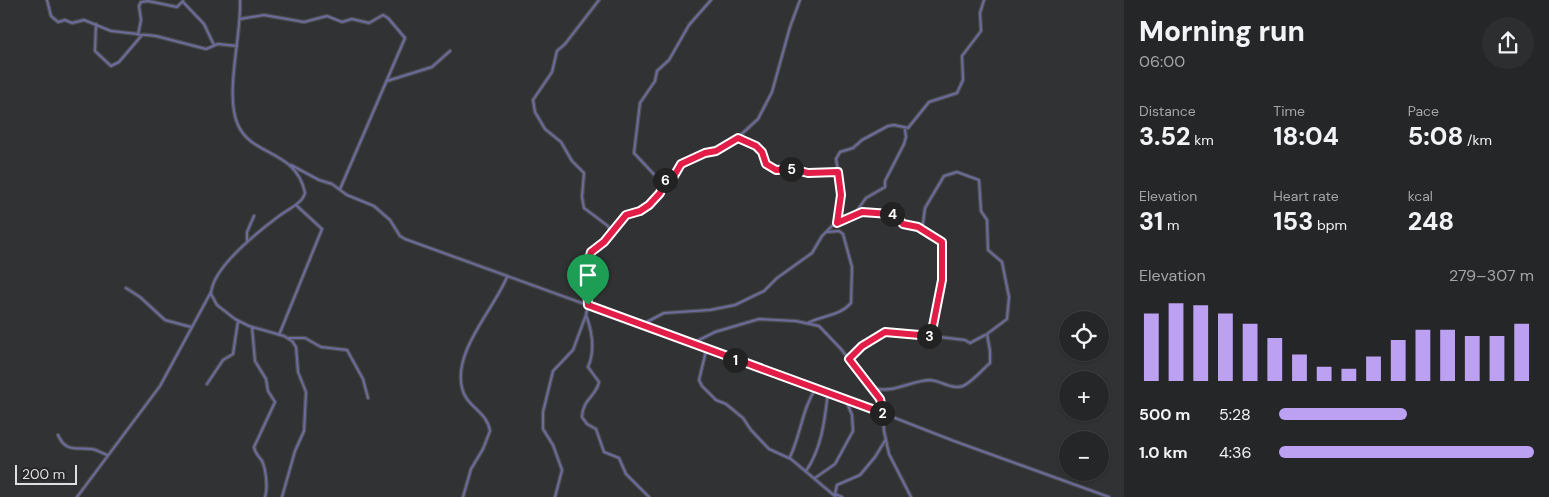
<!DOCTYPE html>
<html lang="en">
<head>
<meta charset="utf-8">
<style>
	:root { --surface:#252627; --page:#2d2e2f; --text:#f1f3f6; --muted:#a3a5a7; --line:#424344; --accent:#bca0f2 }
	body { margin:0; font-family:"DM Sans",sans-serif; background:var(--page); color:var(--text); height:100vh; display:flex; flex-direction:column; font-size:19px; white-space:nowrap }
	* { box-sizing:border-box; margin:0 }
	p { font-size:16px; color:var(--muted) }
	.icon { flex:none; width:28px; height:28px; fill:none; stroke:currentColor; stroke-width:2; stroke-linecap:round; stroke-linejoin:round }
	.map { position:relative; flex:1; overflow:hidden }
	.panel { display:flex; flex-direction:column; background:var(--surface); width:425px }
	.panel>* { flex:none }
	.buttons { position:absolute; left:1059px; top:311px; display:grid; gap:10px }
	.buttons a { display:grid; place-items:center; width:50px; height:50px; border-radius:50%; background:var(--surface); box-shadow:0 1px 4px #0004,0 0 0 1px var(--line); font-size:25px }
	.scale { position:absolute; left:15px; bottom:12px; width:62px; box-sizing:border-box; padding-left:5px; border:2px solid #dfdfe0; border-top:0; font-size:14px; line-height:18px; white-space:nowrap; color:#dfdfe0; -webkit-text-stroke:4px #28282a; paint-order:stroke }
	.pin { position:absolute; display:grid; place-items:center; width:42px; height:42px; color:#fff; margin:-51px -21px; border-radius:50% 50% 50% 0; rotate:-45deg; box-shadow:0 0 5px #0007 }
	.pin .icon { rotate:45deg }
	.km { position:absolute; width:25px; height:25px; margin:-12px; border-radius:50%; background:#222; color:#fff; font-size:14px; line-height:25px; text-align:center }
	.round { display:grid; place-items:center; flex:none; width:52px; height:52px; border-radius:26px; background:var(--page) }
	.headline { display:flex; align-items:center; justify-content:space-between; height:85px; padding:0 15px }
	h1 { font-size:28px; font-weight:800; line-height:38px }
	.stats { display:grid; grid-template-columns:repeat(3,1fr); gap:8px; height:85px; padding:5px 15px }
	.stats div { display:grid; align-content:center }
	.stats b { font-size:25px; font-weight:800 }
	.stats small { font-size:14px; font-weight:400 }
	.stats p { font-size:14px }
	.chart { height:140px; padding:10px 15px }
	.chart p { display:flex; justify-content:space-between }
	.chart svg { width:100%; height:90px; margin-top:5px; stroke:var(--accent); stroke-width:6 }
	ul { padding:0 15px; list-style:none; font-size:16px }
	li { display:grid; grid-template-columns:80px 60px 1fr; align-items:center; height:38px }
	li i { height:12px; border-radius:6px; background:var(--accent) }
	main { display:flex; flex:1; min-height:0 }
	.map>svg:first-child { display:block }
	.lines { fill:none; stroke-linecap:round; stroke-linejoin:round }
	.minor-casing { stroke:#4d4e50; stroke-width:4.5 }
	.minor { stroke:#6c6b9e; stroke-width:2 }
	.route-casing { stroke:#fff; stroke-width:10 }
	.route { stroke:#e11d48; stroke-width:6 }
</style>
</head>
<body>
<main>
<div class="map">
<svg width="1124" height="497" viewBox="0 0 1124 497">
	<rect width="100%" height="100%" fill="#313234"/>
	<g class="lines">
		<defs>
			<path id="minor" d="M47,0L51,16L58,22L65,20L72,23L84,20L111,31L156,36L206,49L218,44L237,46
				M240,0C242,34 224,95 238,125C252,157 296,149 305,193C302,204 288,209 279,216C259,231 212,267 211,294L217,305L235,319L249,326L284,336L292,341L296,347L298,372L306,392L304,431L295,451L282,497
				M599,0L565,44L557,51L552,72L533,100L535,112L545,129L561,142L572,161L584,173L582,197L584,208L608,226L611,234
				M183,2L204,24L214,45
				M240,19L264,15L304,22L327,16L342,22L352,19L369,23L383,15L388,18L405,38L340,189
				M96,24L95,51L111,66L119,62L142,35
				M138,35L141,20L139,6L141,2L148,1L177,7L183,1
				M387,81L432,67L450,51
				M739,139L756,145L761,152L765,164L776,171L792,169L808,173L838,171
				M291,165L319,180L332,184L347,195L374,206L390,220L400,236L405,239L836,395L954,441L1109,497
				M663,184L634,153L640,103L655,81L657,71L669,60L689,25L711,0
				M853,216L866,198L885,187V181L904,144L906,137L905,130
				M837,223L863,212L890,214L895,215L903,224L917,227L941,241L943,275L931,336L885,332L862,346L849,359
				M247,242V232L254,216
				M126,288L140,297L165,320L191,327
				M586,315C592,331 595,351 588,367L599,382C596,397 583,398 582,417L587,424L596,429L604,452L619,458L626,474L649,497
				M808,323C823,315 840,316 851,303L852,267L843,234L839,231L828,232
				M641,325L664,313L710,310L735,305L764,291L777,278L812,253L822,236L837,221L841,188L836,159L840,152L853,148L862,140L888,126L894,125L908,128L929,102L957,93L963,80L962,56L981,31L980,13L984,0
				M252,327L255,361L266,379L268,391L275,402L254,447C255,454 259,456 262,461C266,469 268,489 265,497
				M279,335L322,229L296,205
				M931,336L965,340L970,343L985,335
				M289,338H305L321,347L347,350L363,379L368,398
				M691,344L715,332L759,319L796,321L819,326L841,349L882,402L884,431L889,454L911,497
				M706,351L699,380L702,386L716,400L726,404L743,418L751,430L769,449L791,459L836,497
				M207,384L223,360L233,354L238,321
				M873,388C893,394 910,381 929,380C940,380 951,390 963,386C972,382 982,370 990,363V351L987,334L1007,319L1009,297L1002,262L988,250L987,220L981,211L979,180L957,172L944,176L925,208L922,230
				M58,435C66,453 76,447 92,449C97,450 102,453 107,455
				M790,457C801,434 802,409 816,388
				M806,471C822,448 825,418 828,392
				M815,478L835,464L853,431L852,415L845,398
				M77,497L160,386L211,292
				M463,497L471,469L483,449L490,431C487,411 466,407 462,388C453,351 494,309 507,277
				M555,497L562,470L553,445L543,429V412L553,371L573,350L586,315L588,305L587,262L592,251L604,242L624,217L649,205L659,194L664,181L675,175L678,166L683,163L715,151L734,141L758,119L772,92L790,27L800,0
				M842,497L835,494L837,485L860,475L875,457L886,439"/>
		</defs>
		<use href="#minor" class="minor-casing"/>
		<use href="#minor" class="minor"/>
	</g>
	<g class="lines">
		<defs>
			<path id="route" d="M738,138L756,146L762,152L766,164L776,170L792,169L808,173L838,172L841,195L837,223L862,212L890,214L895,215L903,224L918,227L942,242V280L931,336L885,332L862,346L849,359L880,399L883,413L588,305L586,268L591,252L604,242L626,215L640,211L649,205L660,193L664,181L674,176L681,164L705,153L716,151Z"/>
		</defs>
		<use href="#route" class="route-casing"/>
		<use href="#route" class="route"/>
	</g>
</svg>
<div class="buttons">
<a><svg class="icon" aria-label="locate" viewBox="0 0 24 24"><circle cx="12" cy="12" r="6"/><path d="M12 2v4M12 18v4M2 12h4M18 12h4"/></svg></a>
<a>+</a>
<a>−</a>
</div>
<div class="scale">200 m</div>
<div class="pin" style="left:588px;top:305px;background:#1e9e55"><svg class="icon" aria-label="arrive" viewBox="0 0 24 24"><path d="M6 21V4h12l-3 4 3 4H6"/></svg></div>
<b class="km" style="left:735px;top:360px">1</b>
<b class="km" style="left:882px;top:413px">2</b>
<b class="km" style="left:929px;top:336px">3</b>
<b class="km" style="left:892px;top:214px">4</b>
<b class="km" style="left:791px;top:169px">5</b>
<b class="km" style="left:665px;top:180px">6</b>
</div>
<section class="panel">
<div class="headline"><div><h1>Morning run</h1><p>06:00</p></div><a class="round"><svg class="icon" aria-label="share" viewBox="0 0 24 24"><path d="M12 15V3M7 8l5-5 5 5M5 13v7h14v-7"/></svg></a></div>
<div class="stats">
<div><p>Distance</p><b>3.52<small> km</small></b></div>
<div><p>Time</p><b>18:04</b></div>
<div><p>Pace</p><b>5:08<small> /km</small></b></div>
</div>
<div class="stats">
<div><p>Elevation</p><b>31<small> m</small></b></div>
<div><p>Heart rate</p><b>153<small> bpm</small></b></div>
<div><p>kcal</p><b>248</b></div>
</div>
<div class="chart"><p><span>Elevation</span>279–307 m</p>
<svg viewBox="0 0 160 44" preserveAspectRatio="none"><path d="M5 44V11M15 44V6M25 44V7M35 44V11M45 44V16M55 44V23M65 44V31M75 44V37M85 44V38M95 44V32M105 44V24M115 44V19M125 44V19M135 44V22M145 44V22M155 44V16"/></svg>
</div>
<ul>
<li><b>500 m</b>5:28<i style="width:50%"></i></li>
<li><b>1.0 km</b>4:36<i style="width:100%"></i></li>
</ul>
</section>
</main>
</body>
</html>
